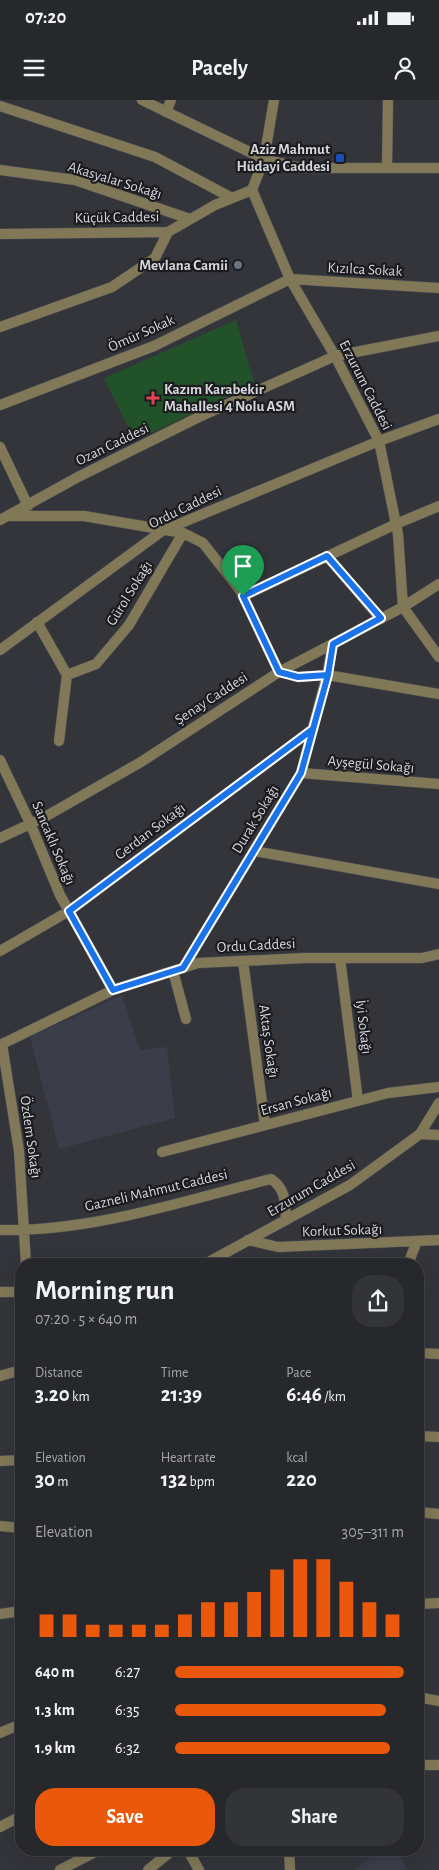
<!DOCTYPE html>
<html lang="en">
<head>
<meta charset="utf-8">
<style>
	:root { --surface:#27282c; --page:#333438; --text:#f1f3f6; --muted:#a4a6a9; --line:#434448; --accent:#ea580c }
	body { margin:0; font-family:"Alegreya Sans",sans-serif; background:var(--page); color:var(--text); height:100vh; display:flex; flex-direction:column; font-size:19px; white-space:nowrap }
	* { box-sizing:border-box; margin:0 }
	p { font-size:16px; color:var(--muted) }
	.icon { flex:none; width:28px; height:28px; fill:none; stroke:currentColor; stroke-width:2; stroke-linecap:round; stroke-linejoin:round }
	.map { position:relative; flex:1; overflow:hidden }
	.sheet { position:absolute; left:15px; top:1158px; width:409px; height:598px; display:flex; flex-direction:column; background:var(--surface); border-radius:20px; box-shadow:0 5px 20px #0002,0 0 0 1px var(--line) }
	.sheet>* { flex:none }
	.pin { position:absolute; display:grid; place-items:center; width:42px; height:42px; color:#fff; margin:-51px -21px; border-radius:50% 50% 50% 0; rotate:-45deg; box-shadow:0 0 5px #0007 }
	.pin .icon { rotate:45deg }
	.round { display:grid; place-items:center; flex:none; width:52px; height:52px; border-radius:20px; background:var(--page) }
	.head { display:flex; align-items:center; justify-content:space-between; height:85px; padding:0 20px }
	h1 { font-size:28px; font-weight:600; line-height:38px }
	.metrics { display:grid; grid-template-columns:repeat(3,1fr); gap:8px; height:85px; padding:5px 20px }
	.metrics div { display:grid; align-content:center }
	.metrics b { font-size:21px; font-weight:600 }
	.metrics small { font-size:14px; font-weight:400 }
	.metrics p { font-size:14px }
	.chart { height:140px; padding:10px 20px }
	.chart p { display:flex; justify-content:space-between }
	.chart svg { width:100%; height:90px; margin-top:5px; stroke:var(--accent); stroke-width:6 }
	.action { display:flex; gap:10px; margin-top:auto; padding:10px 20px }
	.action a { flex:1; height:58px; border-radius:20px; background:var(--accent); color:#fff; font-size:20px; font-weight:600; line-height:58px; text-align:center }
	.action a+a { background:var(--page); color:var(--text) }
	ul { padding:0 20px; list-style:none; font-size:16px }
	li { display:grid; grid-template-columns:80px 60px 1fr; align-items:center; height:38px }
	li i { height:12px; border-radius:6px; background:var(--accent) }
	.status { display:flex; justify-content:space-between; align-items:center; height:35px; padding:0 25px; background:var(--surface); direction:ltr }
	.status svg { height:14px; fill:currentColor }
	header { display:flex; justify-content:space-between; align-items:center; height:65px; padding:0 20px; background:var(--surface); font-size:22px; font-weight:600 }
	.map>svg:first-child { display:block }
	.built { fill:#3b3d49 }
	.green { fill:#215229 }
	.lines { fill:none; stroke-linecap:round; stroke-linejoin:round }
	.minor-casing { stroke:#515258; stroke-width:11 }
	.tertiary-casing { stroke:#515258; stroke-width:11 }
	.minor { stroke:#807857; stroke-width:10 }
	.tertiary { stroke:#807857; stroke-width:10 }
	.route-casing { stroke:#fff; stroke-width:10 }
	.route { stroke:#1a73e8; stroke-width:6 }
	.transit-dot { fill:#1a4fb4; stroke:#1c1c20; stroke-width:2 }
	.worship-dot { fill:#6b7280; stroke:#1c1c20; stroke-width:2 }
	.health-dot { fill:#e0444e; stroke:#1c1c20; stroke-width:2 }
	.labels { text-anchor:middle; stroke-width:4.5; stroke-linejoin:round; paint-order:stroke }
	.poi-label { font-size:15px; font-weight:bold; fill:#d5d6da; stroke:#1c1c20; text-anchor:end }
	.street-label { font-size:15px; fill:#d5d6da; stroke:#1c1c20 }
</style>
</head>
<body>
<div class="status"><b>07:20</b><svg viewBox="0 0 49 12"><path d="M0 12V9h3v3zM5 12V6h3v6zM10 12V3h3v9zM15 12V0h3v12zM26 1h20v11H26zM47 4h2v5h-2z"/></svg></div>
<header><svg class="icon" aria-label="menu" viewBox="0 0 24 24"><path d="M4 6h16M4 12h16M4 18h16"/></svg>Pacely<svg class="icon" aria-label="person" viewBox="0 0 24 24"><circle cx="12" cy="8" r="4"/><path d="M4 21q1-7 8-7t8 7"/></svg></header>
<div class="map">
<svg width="439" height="1770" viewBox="0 0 439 1770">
	<rect width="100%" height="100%" fill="#34353b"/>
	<path class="built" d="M122,895L140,950L167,947L175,1018L59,1049L30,937Z
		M380,1749H396L407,1770H355Z"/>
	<path class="green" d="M236,220L254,283L135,341L104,278Z"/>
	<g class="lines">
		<defs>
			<path id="minor" d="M0,6L155,57L232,98
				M166,12L171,0
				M264,59L274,0
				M387,66L388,0
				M0,70L75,80L190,119
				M0,134L168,132L215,105L252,90
				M0,227L112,187L155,158L168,132
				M0,305L154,246L290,179L439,188
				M379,341L439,319
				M0,347L28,406
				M7,416H84L183,433L203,443L240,490L279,572L298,577L327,575L439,594
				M0,420L78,377L199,317L335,256L439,236
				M327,456L381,519
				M243,496L396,424L439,406
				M37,522L67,575L96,564L129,525L183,433
				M59,641L67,575
				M0,660L30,723L60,795L113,890
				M301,673L439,684
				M0,738L43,718L141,662L279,572L403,507L439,484
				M254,751L439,784
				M0,851L69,811L313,629
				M340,858L358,1001
				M243,861L265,1025
				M183,868L301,673L327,575L333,544
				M173,871L186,919
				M2,944L19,1051L26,1164
				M0,945L113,890L198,863L305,858H422L439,854
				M420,1034L439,1035
				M162,1052L388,993L439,987
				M0,1130C92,1132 183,1101 271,1079C286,1089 285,1102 286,1120
				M248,1140L278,1147L439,1140
				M408,1164L417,1141
				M0,1192H21
				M418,1253L439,1254
				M418,1336L439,1337
				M0,1361L21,1360
				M418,1412L439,1414
				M0,1426L21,1428
				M418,1504L439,1503
				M0,1514L21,1511
				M418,1597L439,1601
				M0,1633L21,1624
				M418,1665H439
				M0,1727L21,1716
				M187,1749L199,1770
				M289,1749L290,1770
				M60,1770L101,1749
				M148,1770L174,1749"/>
			<path id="tertiary" d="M142,0L264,59L302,68H439
				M264,59L252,90L290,179L335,256L379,341L398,434L403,507L439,557
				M0,550L162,431L379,341
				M205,1164L350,1085L420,1034L439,1003
				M0,1276L21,1270"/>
		</defs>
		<use href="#minor" class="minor-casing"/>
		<use href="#tertiary" class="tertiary-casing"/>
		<use href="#minor" class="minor"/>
		<use href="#tertiary" class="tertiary"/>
	</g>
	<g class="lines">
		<defs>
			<path id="route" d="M243,496L279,572L298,577L328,575L301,673L183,868L113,890L69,811L313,629L328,575L333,544L381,518L327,456L243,496"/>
		</defs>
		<use href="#route" class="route-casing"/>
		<use href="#route" class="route"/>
	</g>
	<rect class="transit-dot" x="335" y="53" width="10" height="10" rx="2.5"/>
	<circle class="worship-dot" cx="238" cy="165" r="5"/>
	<path class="health-dot" d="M150.5 290.5h5v5h5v5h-5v5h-5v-5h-5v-5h5z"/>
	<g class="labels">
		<g class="poi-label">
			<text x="330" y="54">Aziz Mahmut<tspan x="330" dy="17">Hüdayi Caddesi</tspan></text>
			<text x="228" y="170">Mevlana Camii</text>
			<text x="164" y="294" text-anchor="start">Kazım Karabekir<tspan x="164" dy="17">Mahallesi 4 Nolu ASM</tspan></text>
		</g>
		<g class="street-label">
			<text transform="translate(115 80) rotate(17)" y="5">Akasyalar Sokağı</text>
			<text transform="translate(117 117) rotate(-1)" y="5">Küçük Caddesi</text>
			<text transform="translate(365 169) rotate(3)" y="5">Kızılca Sokak</text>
			<text transform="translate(141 233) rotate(-24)" y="5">Ömür Sokak</text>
			<text transform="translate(366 285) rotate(63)" y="5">Erzurum Caddesi</text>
			<text transform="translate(112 344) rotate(-26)" y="5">Ozan Caddesi</text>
			<text transform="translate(185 407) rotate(-26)" y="5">Ordu Caddesi</text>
			<text transform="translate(129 493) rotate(-58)" y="5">Gürol Sokağı</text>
			<text transform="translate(211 598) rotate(-33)" y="5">Şenay Caddesi</text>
			<text transform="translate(371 664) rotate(5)" y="5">Ayşegül Sokağı</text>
			<text transform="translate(255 719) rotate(-59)" y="5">Durak Sokağı</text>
			<text transform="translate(150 731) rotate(-37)" y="5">Gerdan Sokağı</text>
			<text transform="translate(54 743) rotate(67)" y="5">Sancaklı Sokağı</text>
			<text transform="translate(256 845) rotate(-3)" y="5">Ordu Caddesi</text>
			<text transform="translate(364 927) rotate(83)" y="5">İyi Sokağı</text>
			<text transform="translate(269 941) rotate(82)" y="5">Aktaş Sokağı</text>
			<text transform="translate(296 1001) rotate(-15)" y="5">Ersan Sokağı</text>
			<text transform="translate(31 1037) rotate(82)" y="5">Özdem Sokağı</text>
			<text transform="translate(311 1088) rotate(-30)" y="5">Erzurum Caddesi</text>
			<text transform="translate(156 1090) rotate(-13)" y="5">Gazneli Mahmut Caddesi</text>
			<text transform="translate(342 1130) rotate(-2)" y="5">Korkut Sokağı</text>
		</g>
	</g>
</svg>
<div class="pin" style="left:243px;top:496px;background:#1e9e55"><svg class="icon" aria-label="arrive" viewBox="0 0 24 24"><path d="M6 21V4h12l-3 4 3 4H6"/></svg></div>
<section class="sheet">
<div class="head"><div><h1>Morning run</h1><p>07:20 · 5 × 640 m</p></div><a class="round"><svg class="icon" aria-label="share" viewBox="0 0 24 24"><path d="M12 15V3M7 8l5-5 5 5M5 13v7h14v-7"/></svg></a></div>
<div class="metrics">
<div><p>Distance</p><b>3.20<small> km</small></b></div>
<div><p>Time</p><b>21:39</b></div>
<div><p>Pace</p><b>6:46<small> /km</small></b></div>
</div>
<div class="metrics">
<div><p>Elevation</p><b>30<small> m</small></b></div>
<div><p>Heart rate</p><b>132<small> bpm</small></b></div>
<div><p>kcal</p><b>220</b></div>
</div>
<div class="chart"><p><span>Elevation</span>305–311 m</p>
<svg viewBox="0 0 160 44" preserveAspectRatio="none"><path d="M5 44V33M15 44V33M25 44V38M35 44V38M45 44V38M55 44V38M65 44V33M75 44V27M85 44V27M95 44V22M105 44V11M115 44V6M125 44V6M135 44V17M145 44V27M155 44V33"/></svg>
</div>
<ul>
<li><b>640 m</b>6:27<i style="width:100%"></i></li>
<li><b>1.3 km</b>6:35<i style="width:92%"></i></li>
<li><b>1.9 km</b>6:32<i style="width:94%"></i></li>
</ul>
<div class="action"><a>Save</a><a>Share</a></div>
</section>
</div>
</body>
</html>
